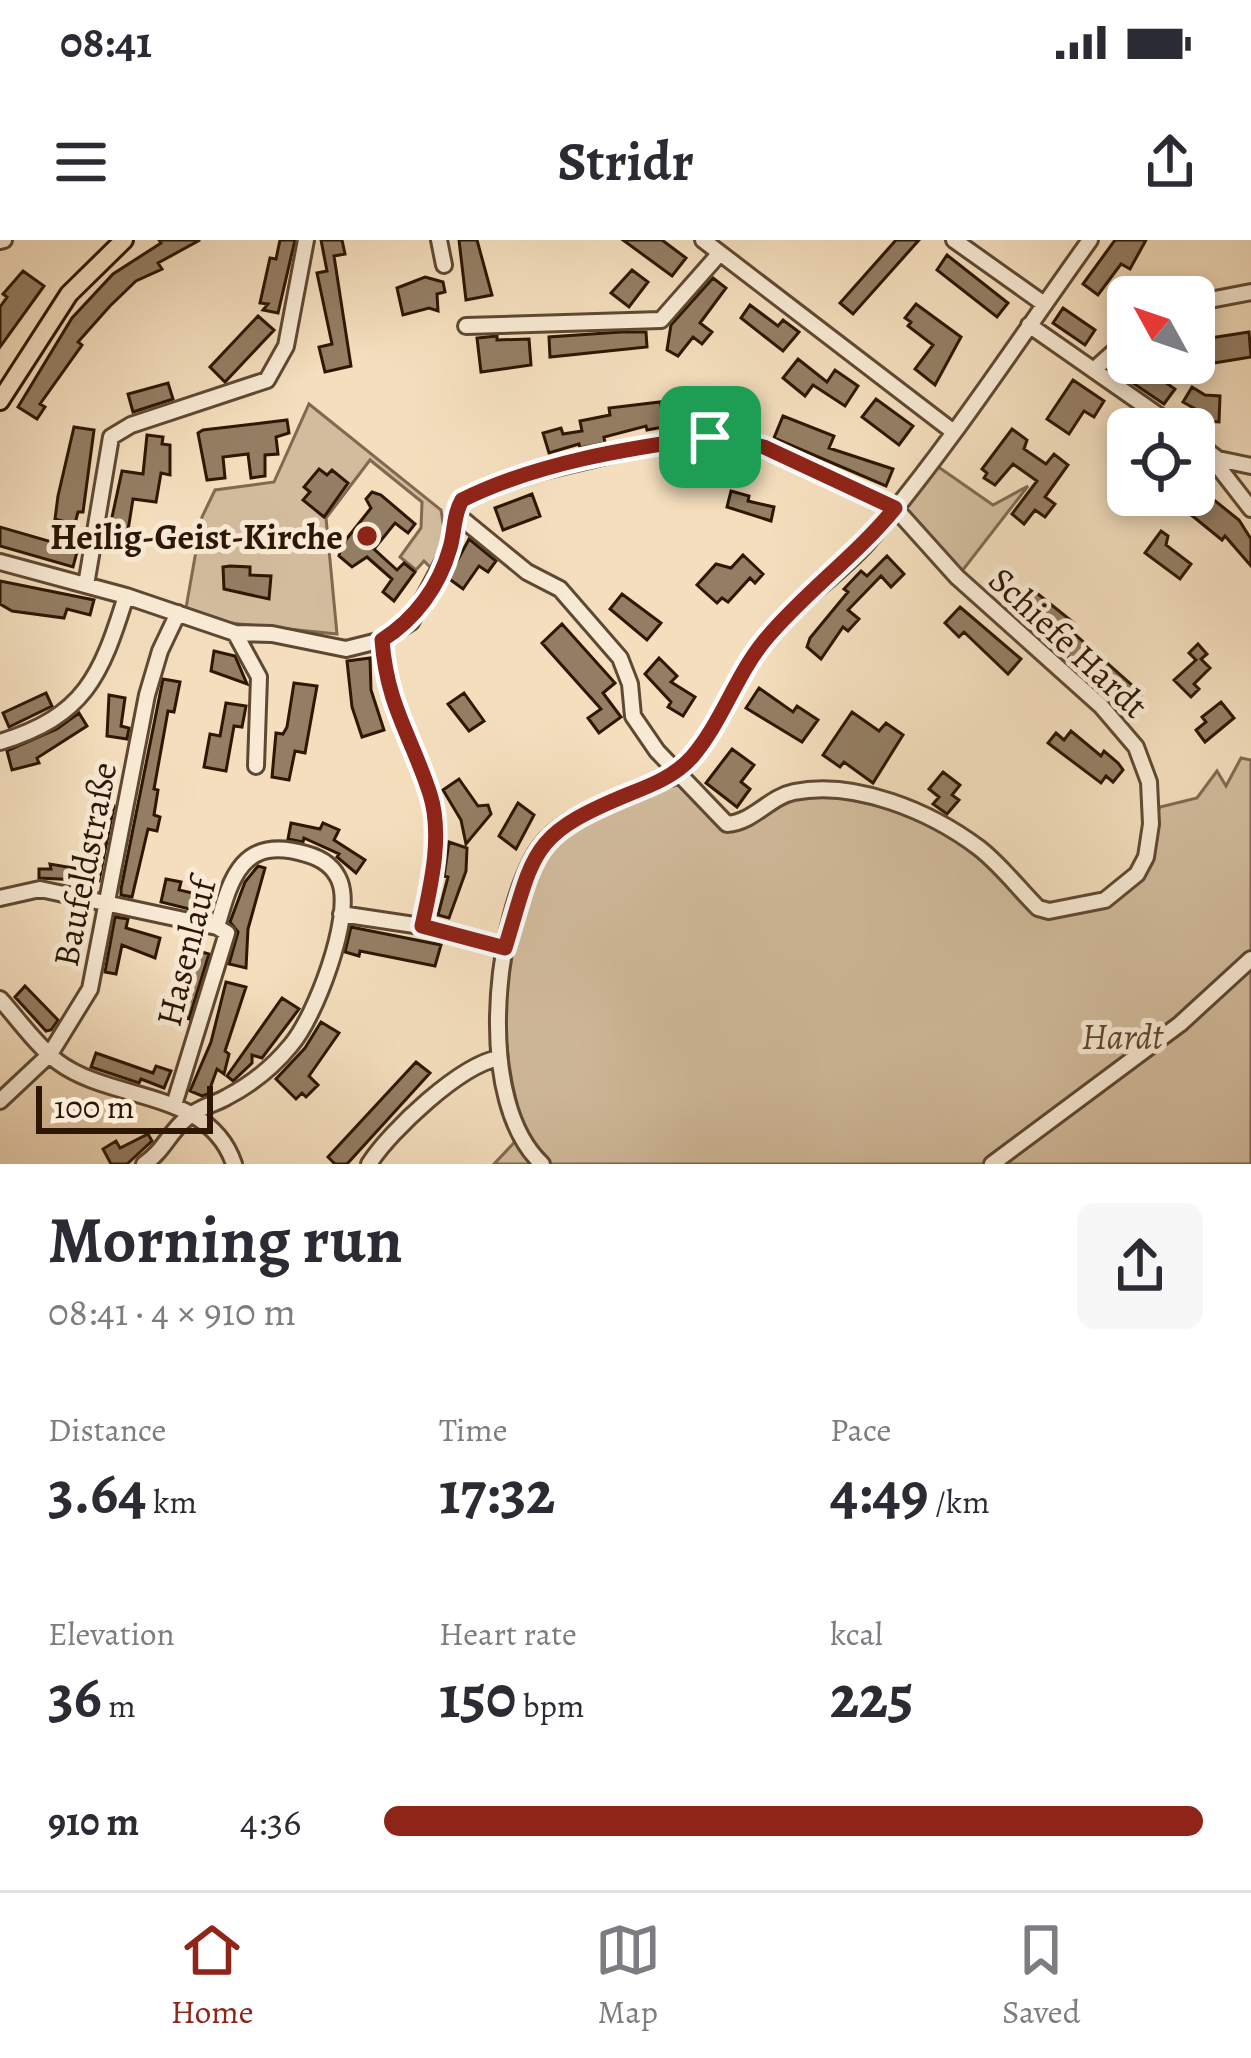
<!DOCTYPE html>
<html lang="en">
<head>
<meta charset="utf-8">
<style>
	:root { --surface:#fff; --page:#f7f7f7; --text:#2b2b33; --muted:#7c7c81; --line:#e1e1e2; --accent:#8f2418 }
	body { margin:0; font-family:Alegreya,serif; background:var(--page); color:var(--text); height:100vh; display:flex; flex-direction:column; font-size:45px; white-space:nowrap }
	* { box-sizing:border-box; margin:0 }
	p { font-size:39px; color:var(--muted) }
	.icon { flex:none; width:66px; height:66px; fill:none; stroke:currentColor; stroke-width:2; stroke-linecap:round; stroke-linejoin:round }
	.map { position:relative; height:924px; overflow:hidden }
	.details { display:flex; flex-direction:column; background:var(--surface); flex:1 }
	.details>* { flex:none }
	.needle { width:78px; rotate:310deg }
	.controls { position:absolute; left:1107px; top:36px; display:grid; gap:24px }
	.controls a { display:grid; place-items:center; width:108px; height:108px; border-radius:18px; background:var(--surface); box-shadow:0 6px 18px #0003; font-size:60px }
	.scale { position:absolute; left:36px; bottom:30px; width:177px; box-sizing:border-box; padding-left:12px; border:6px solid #2d1602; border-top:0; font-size:33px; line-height:42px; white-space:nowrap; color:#2d1602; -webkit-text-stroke:9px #f8ead4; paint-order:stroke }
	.pin { position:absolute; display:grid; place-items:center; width:102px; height:102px; color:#fff; margin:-51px; border-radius:24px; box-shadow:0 6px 18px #0006 }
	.round { display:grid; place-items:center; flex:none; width:126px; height:126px; border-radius:18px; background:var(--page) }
	.headline { display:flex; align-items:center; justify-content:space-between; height:204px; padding:0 48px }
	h1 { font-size:66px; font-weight:600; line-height:90px }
	.metrics { display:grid; grid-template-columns:repeat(3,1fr); gap:18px; height:204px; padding:12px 48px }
	.metrics div { display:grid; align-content:center }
	.metrics b { font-size:60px; font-weight:600 }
	.metrics small { font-size:33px; font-weight:400 }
	.metrics p { font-size:33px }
	ul { padding:0 48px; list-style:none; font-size:39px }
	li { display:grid; grid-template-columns:192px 144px 1fr; align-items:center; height:90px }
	li i { height:30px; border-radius:15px; background:var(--accent) }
	.status { display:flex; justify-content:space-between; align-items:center; height:84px; padding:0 60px; background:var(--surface); direction:ltr }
	.status svg { height:33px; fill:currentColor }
	header { display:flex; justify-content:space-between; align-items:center; height:156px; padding:0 48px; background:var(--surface); font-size:54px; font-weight:600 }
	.tab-bar { display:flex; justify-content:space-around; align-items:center; height:168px; border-top:3px solid var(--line); background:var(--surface); font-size:33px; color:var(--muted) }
	.tab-bar a { display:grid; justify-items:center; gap:6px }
	.tab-bar .selected { color:var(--accent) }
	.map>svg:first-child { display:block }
	.green { fill:#d2bc9d; stroke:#806950; stroke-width:3 }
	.building { fill:#947e63; stroke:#2d1602; stroke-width:3 }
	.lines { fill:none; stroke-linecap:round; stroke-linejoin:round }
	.minor-casing { stroke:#5f4831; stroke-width:20 }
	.major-casing { stroke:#2d1602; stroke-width:22 }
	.minor { stroke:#f8ead4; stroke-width:14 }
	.major { stroke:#f4debd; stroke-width:16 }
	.route-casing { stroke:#fff; stroke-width:24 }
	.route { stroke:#8f2418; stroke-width:15 }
	.poi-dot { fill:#8f2418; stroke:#f8ead4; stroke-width:4.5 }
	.labels { text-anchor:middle; stroke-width:10; stroke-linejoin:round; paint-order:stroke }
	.poi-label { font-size:36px; font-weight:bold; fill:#2d1602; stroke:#f8ead4; text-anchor:end }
	.street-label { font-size:36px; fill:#2d1602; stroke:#f8ead4 }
	.park-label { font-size:36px; font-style:italic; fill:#5f4830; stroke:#f8ead4 }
</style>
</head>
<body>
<div class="status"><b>08:41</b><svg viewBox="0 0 49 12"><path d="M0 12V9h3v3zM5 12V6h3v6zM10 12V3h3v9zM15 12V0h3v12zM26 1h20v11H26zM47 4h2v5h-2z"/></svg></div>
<header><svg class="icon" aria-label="menu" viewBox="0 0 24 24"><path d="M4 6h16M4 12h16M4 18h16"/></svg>Stridr<svg class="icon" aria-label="share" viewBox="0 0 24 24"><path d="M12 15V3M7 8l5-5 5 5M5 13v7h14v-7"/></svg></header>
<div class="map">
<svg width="1251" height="924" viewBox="0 0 1251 924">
	<rect width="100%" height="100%" fill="#f4debd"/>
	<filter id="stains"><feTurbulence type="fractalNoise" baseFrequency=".00167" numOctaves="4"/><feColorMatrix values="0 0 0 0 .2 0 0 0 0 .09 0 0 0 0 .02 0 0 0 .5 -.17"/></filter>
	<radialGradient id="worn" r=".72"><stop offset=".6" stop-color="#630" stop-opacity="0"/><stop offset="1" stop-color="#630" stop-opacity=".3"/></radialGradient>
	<path class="green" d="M309,164L441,270L445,295L433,330L424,321L416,330L400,317L421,288L422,262L370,220L326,278L337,394L230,383L186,368L202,277L215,250L274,242Z
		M937,226L993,265L1028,246L959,335L895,268Z
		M1241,518L1251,520V924H494L525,891C499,814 500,742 524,664C529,647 532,626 543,612C574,572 634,555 682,544L722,585L801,555L823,554L897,570L956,598L1044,675L1121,656L1160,567L1197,558L1217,531L1226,546Z"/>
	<path class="building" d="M159,0H200L158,23L162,29L136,41L110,66L78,102L82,105L40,164L45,167L37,179L18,167L72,78L113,34L161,3Z
		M280,0H295L278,73L263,70L268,64L260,63L270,18L276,19Z
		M321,0H342L345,14L334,16L351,126L325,132L319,107L332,104L317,33L327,31Z
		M459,0H477L492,55L466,60Z
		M623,0H662L686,18L672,36Z
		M896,0H919L853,74L840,63Z
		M1115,0H1146L1130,29L1121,24L1098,55L1083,44Z
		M947,15L1008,63L997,77L937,30Z
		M632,30L648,42L629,67L611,53Z
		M23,31L44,46L0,107V67L7,57L3,54Z
		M425,37L443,42L445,52L437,54L438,71L429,68L403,75L397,48Z
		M713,38L726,48L700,83L712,92L702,104L693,97L678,116L667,110L671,85Z
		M916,64L961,97L935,145L915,129L933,105L908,86L911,82L905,78Z
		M750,65L778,86L783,80L799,92L783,111L741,78Z
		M1063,68L1095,90L1085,105L1053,83Z
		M258,76L274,90L225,142L210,127Z
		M621,92H646L647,107L550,117L549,97Z
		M1249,92L1251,117L1214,123L1210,98Z
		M497,96V100L529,99L531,125L481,132L477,98Z
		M798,119L827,142L835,130L858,146L845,166L813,145L805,156L783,138Z
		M1133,123H1168L1159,138L1175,149L1164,164L1124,137Z
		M1073,140L1104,161L1094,177L1084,171L1069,194L1047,179Z
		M168,143L173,159L133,172L128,154Z
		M1192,147L1205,155L1220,156L1219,182L1205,181L1206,175L1183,162Z
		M876,159L913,186L899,205L862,177Z
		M660,162L663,177L720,171L718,187L675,190L674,185L647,190L646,186L604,197L605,203L580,208L579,204L549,213L543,193L561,188L563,194L582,191L580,181L610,175L609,168Z
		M783,176L834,196L829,208L893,229L886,246L774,198Z
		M287,180L289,193L276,197L278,214L265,215V236L251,238L248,214L223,217L225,238L207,240L198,193L203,190Z
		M74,187L94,190L83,272H78L72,295L81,297L73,327L0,306V287L55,303L62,281L55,279L58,256Z
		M1012,189L1027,200L1024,209L1046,224L1054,214L1068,225L1045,257L1055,264L1045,277L1035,270L1024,284L1012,274L1037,241L1013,224L995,245L984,238L987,233L982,229Z
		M147,195L163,197L162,204L170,205V235L161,233L156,262L133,259L125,309L106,305L122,231L143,234Z
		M319,229L327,235L332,230L348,243L324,277L303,260L310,252L304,247Z
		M1194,244L1239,280L1251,299V326L1225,296L1222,300L1174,261L1180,255H1194Z
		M731,251L749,256L748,261L774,267L771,281L727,267Z
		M372,252L381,255L415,284L408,293L395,283L374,309L397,330L404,323L415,332L394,361L383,352L392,339L367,317L352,327L339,316L341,306L371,268L366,259Z
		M532,254L540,276L503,290L495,268Z
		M1161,291L1168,296L1166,305L1191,324L1180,339L1145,313Z
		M469,299L496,321L488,332L479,326L463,349L448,338Z
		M743,315L763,334L755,343L750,338L728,362L722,358L717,363L697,345L716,324L731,328Z
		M887,316L904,334L891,347L881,336L848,370L859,379L848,391L843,387L821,419L807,407L810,398L848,352L844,349L861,331L867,336Z
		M230,326L250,327V335L271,336L269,359L224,349L223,327Z
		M0,341L94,360L90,375L67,369L64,378L12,371L0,364Z
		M1033,350L1074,383L1069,389L1142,454L1128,469L1063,412L1069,405L1020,365Z
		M622,354L661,383L647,400L610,369Z
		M960,367L1021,419L1008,434L964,392L959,397L945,383Z
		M562,384L615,443L603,453L621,477L599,493L588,478L601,469L542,403Z
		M1198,404L1207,414L1201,419L1210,428L1194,444L1199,449L1191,457L1174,440L1196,420L1189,413Z
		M214,411L235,416L247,444L211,431Z
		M370,418L371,450L384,490L362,497L352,467L347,421Z
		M659,418L677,436L671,442L695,457L683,476L668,467L671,462L645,434Z
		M163,439L180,442L174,472L168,471L154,549L158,550L154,575L160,577L157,591L148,589L132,657L121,655V649Z
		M294,443L317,446L305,513L295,511L289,540L272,537L276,493L283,494L287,487Z
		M759,448L793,472L797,466L818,480L802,502L746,468Z
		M46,453L52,466L9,487L3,473Z
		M464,453L484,481L469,491L448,464Z
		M109,455L125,458L121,486L129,488L127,499L107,496Z
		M1221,462L1234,478L1205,502L1196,490L1206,482L1202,477Z
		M226,463L246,466L242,487L234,486L226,531L204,527L210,494L220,496Z
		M852,472L879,491L886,483L903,495L873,543L844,522L840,527L823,515Z
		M79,473L87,486L37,518L39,523L12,530L7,511L57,489Z
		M1071,491L1101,516L1104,511L1118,523L1123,530L1113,542L1106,536L1101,543L1048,503L1056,493L1064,500Z
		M732,509L754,525L741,542L750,549L737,567L706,543Z
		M943,532L960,545L952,555L959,560L947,574L933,564L939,557L929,549Z
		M459,539L478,566L488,565L491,574L466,604L461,580L443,550Z
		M518,563L534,575L516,609L499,596Z
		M104,564L114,566L99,641L39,638V629H51L50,624L91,631L102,595L98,594Z
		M291,583L320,589L323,583L339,590L334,600L365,620L356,633L337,617L339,614L304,598L303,602L288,599Z
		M449,602L467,608L466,631L449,678L438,675L448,637L444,636Z
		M258,626L265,628L248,689L246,728L229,724L238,692L230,682L245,642Z
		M166,639L181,642L179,650L205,656L207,649L216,651L209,674L161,662Z
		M115,677L128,679L126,688L160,698L155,718L122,705L116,734L105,732Z
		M351,687L441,705L435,726L360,711L359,716L345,712Z
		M195,710L209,714L189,779L176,775Z
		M226,742L246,747L225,811L229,814L224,834L217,829L208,854L202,856L190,851L211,802Z
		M25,746L58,780L51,790L46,791L15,757Z
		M282,758L299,769L262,818L252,815V823L233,841L227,836Z
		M321,782L339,793L309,836L318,845L306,857L302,853L296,859L276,839L305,808Z
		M96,813L153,833L156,826L171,831L164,848L141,839L139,843L91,827Z
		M416,822L430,833L347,924H335L328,917Z
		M148,894L152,901L127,924H111L103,909L116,901L120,908Z"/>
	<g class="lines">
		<defs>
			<path id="minor" d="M439,0L444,25
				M703,0L951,190
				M954,0L1044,64
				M0,1L4,0
				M1194,63L1251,52
				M1029,85L1178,189
				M466,86L661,80L720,13
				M1096,128L1128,99
				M1194,201L1218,219L1251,226
				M1218,219L1220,229L1251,269
				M0,322L126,356L235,393L272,394L346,409L382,400L411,382L450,309L462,260L480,251L543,231L656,204L710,197L764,207L895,268L957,337L1101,466L1136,507L1149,542L1151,584L1146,617L1137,634L1105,660L1049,671L1038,668C1018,648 1001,625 979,608C930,571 855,540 794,552C769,557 754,582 727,584L657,511L633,476L630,444L620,418L560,349L527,332L455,273
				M86,345L111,197L131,185L267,140L286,106L306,0
				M235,393L259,437L256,526
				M382,400C386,462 412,498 430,554C443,595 431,645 421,686
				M0,502C85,476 101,436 126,356
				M0,658L40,649L217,687
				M341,674L421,686L505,708
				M0,759C18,779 37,806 58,822C111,862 209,849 234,924
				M0,861L50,814L90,749L147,455L160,411L178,373
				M144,924C164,911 169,892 187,878C199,867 213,865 227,857C252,844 273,827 291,805C315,777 353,678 340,642C334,626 321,618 306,614C243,595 231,636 217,687L227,693L174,865
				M369,924C391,890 460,825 499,818
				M542,924C476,862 494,694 532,620C564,557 646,567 691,519C721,486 736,439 763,403C792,364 836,338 868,302C947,210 1019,99 1090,0
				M992,924L1180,784L1251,719"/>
			<path id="major" d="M0,161L69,54L124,0"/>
		</defs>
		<use href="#minor" class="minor-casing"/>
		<use href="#major" class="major-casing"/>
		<use href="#minor" class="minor"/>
		<use href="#major" class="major"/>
	</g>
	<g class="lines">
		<defs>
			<path id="route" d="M710,197L764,207L895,268C856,316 805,352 765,400C736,435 722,482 692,517C675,536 652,545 629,554C529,595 535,610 505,708L422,686C431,645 443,595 430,554C411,495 387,466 382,400C415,379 439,347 450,308C455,291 453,276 462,260C536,223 628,208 710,197Z"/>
		</defs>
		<use href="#route" class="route-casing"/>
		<use href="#route" class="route"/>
	</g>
	<circle class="poi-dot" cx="367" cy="296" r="12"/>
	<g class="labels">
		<g class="poi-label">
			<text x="343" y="309">Heilig-Geist-Kirche</text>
		</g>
		<g class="street-label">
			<text transform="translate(1069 402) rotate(43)" y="13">Schiefe Hardt</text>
			<text transform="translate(84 624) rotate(-79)" y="13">Baufeldstraße</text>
			<text transform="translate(185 712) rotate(-76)" y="13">Hasenlauf</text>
		</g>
		<g class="park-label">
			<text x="1122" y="809">Hardt</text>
		</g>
	</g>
	<rect width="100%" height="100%" filter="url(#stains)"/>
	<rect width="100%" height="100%" fill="url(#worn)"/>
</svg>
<div class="controls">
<a><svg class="needle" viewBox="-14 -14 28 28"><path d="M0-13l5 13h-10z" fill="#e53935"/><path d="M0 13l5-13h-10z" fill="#7c7c81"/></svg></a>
<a><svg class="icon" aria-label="locate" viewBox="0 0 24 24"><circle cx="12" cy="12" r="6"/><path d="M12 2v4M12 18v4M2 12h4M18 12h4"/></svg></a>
</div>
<div class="scale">100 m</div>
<div class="pin" style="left:710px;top:197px;background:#1e9e55"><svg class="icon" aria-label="arrive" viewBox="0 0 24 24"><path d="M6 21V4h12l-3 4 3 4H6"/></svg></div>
</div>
<section class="details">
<div class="headline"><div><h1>Morning run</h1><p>08:41 · 4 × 910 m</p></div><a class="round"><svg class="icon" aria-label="share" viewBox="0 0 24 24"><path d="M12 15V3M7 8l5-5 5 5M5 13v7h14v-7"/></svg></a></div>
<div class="metrics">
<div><p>Distance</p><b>3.64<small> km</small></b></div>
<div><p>Time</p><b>17:32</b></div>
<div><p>Pace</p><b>4:49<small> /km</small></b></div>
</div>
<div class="metrics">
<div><p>Elevation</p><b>36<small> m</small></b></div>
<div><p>Heart rate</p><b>150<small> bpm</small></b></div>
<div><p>kcal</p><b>225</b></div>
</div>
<ul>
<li><b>910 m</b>4:36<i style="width:100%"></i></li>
</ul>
</section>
<nav class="tab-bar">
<a class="selected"><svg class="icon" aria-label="home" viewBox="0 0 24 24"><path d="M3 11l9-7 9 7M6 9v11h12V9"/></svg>Home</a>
<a><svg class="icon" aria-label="map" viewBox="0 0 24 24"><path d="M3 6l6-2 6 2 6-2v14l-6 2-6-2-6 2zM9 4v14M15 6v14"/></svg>Map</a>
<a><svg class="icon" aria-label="saved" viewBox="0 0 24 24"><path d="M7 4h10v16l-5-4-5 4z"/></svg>Saved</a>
</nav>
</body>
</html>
